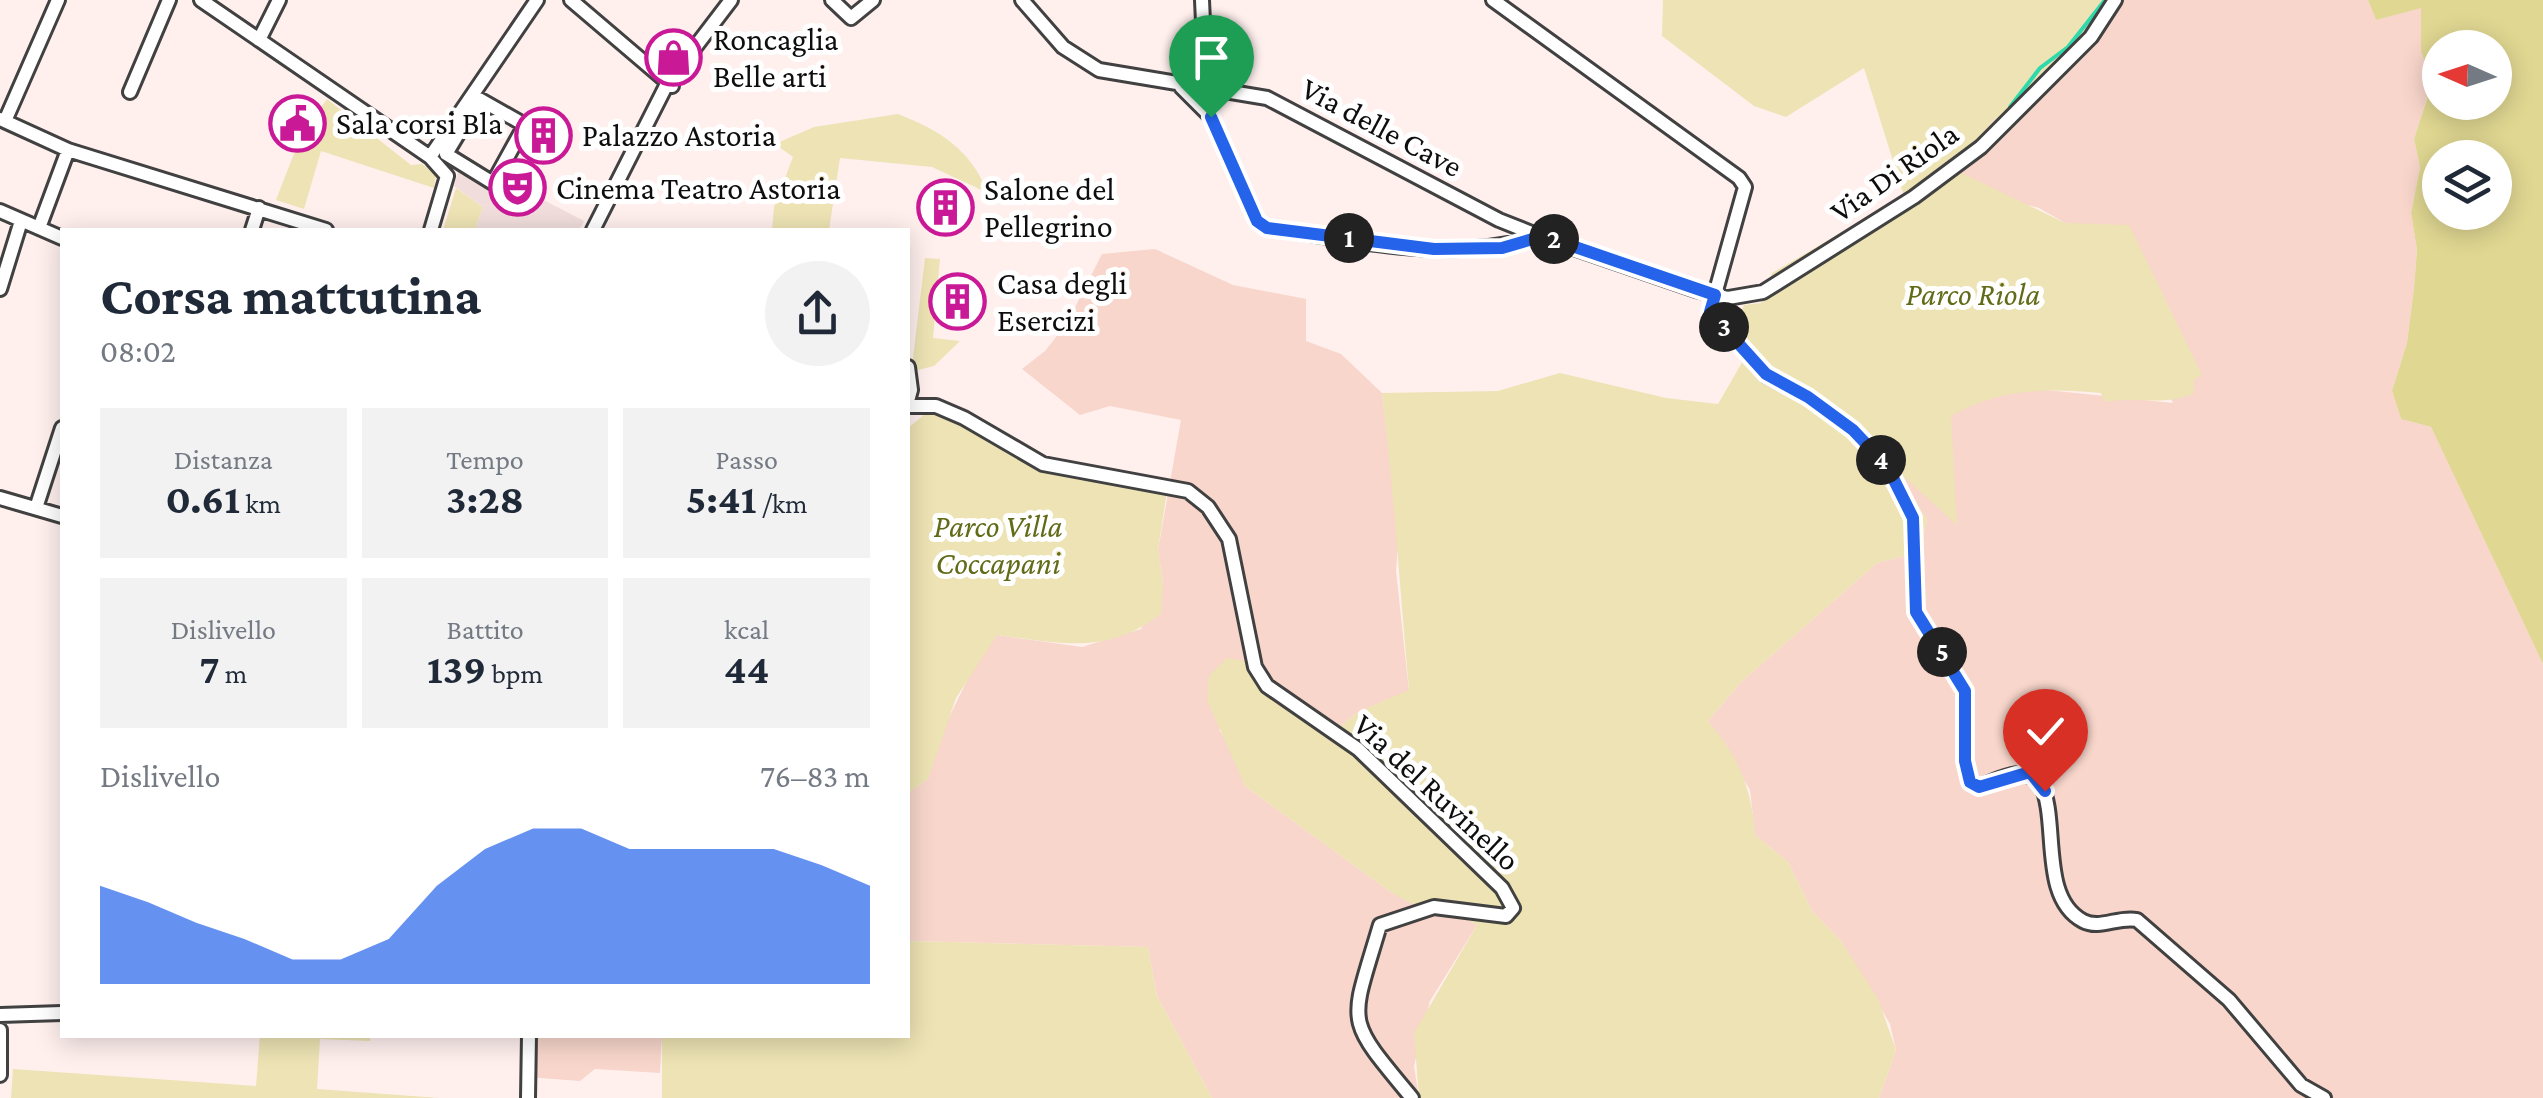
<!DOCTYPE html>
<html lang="it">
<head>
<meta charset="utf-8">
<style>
	:root { --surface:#fff; --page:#f2f2f3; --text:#1f2937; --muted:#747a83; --accent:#2563eb }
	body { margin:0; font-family:"Crimson Pro",serif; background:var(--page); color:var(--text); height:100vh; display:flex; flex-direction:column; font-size:38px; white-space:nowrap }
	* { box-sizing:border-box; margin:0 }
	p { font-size:32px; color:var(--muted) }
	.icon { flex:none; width:55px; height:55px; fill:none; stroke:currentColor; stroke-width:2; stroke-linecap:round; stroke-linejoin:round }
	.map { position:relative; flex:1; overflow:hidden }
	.panel { position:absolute; left:60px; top:228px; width:850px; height:810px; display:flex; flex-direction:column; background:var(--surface); border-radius:0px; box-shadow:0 5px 25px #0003 }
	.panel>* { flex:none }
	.needle { width:65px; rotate:273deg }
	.buttons { position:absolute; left:2422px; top:30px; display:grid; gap:20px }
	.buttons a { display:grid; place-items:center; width:90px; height:90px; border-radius:50%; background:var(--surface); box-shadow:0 5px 25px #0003; font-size:50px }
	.pin { position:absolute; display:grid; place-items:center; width:85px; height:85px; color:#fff; margin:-102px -42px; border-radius:50% 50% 50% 0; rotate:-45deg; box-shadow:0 0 10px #0007 }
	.pin .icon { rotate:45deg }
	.km { position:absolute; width:50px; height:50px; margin:-25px; border-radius:50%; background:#222; color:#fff; font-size:28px; line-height:50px; text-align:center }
	.round { display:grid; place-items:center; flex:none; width:105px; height:105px; border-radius:52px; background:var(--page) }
	.head { display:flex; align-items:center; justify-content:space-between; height:170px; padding:0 40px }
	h1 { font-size:55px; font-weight:700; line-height:75px }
	.stats { display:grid; grid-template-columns:repeat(3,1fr); gap:15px; height:170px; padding:10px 40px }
	.stats div { display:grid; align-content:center; border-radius:0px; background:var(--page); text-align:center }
	.stats b { font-size:42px; font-weight:700 }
	.stats small { font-size:28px; font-weight:400 }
	.stats p { font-size:28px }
	.chart { height:280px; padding:20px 40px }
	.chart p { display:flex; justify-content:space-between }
	.chart svg { width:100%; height:180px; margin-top:10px; fill:var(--accent); opacity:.7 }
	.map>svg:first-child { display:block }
	.farmland { fill:#f8d6cb }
	.green { fill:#ede3b4 }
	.forest { fill:#e0d792; fill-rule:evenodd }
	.plaza { fill:#f0dddc }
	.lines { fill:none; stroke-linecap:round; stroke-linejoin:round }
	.stream { stroke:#2ed9ac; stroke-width:4 }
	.street-casing { stroke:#414141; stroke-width:18 }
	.street { stroke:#fff; stroke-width:12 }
	.route-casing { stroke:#fff; stroke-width:20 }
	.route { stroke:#2563eb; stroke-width:12 }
	.labels { text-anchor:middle; stroke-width:10; stroke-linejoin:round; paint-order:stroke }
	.poi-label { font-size:32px; fill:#0e0e0e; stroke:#fff; text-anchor:start }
	.street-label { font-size:32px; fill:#0e0e0e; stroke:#fff }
	.park-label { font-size:32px; font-style:italic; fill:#616b18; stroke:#fff }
</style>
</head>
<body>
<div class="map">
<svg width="2543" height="1098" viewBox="0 0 2543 1098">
	<rect width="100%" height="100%" fill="#fff0ee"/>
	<path class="farmland" d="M2112,0H2368L2376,20L2421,7V51L2432,82L2414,139L2420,167L2411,213L2417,250L2414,288L2407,343L2392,391L2401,419L2431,427L2543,664V1098H1879L1896,1050L1890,1024L1841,941L1812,911L1788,862L1755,835L1750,790L1708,721L1741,682L1877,563L1919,552L1927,519L1890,464L1979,383L2173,403L2093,228L2065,223L2039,208L2001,199L1951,168L1993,121L2034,89Z
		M1155,249L1233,285L1306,299V341L1341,354L1382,393L1399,532L1396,571L1409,691L1358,712L1337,729H1219L1236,758L1245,786L1392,893L1456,912L1477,925L1430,1001L1414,1066L1419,1098H1212L1157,996L1148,947L908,941V793L928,779L939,738L975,664L997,635L1082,647L1141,629L1163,584L1158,550L1181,420L1110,406L1080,415L1022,369L1045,351L1067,323L1102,254Z
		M527,1035H662L660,1073L595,1069L580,1081L527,1077Z"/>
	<path class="green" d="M1663,0H2112L2063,63L1993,121L1951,168L2065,223L2129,225L2202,375L2194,380V393C2165,407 2135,396 2104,402L2101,393C2046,388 2000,388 1951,416L1957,525L1891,465L1927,519L1919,552L1877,563L1741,682L1708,721C1738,756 1752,788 1755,835L1788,862L1812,911L1841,941L1878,999L1896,1050L1879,1098H1419L1414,1033L1477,925L1456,912L1423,910L1392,893L1245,786L1207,700L1209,676L1227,658L1249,662L1277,692L1337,729L1358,712L1409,690C1400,591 1394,493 1382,393L1498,391L1560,373L1666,398L1718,404L1751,347L1736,327L1744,305L1761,303L1772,273L1904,196L1864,68L1786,117L1754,106L1662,36Z
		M327,99L411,165L422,164L436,175L434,188L321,151L304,209L276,200L302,133Z
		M898,114C941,131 970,149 988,193L932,167L840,158L829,230H772L774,207L793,157L775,144L814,127Z
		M456,188L483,207L475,230H443Z
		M925,258L940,259L933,338L960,341L934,366L918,370L913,358Z
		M926,413C958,413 987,445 1016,457C1063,477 1117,479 1168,485L1158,550L1163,584L1161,614C1105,656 1061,643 997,635L956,698L928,779L908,793V428Z
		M908,941L1148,947L1157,996L1212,1098H662V1035H908Z
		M260,1035H370V1041L320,1039L317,1089L439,1098H11L13,1069L256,1086Z"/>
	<path class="forest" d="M2368,0H2543V664L2431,427L2401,419L2392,391L2407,343L2414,288L2417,250L2411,213L2420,167L2414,139L2432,83L2421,51V8L2376,20ZM2440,48H2495V102H2440ZM2440,158H2495V212H2440Z"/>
	<path class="plaza" d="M460,165L531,205L536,196L584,221L582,226L577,230H475L483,207L454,186Z"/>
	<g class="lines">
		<path class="stream" d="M2010,107L2040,68L2068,47L2105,0"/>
		<defs>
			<path id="street" d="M201,0L430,157L447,176L431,230
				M571,0L672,86
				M832,0L851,18L873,0
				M1022,0L1063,47L1099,70L1267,98L1499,220L1539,236L1696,290L1728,298L1763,292L1914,197L1981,147L2091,37L2115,0
				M1202,0L1206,87
				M1493,0L1739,178L1745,187L1710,312L1766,375L1808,397L1853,430L1887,465L1913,517L1916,611L1965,691V761L1970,782L1979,787C2001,779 2021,765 2040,782C2060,819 2038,897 2083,921C2100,930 2118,916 2137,920L2229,1000L2301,1085L2324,1098
				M259,40L279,0
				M1181,87L1211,117L1257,221L1267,228C1356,239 1452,265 1539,236
				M130,92L169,0
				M479,99L525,125L493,183L446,154Z
				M0,119L68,150L326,230
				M5,121L58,0
				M430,157L537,0
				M0,211L62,238
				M39,228L68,150
				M252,230L259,208
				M593,230L667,84L731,0
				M0,289L21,221
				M908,367L911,390L908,401
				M908,406H936L964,418L1043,464L1188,491L1208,507L1229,539L1255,667L1267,686L1358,749L1502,888L1513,908L1506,916L1434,907L1380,925C1350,1027 1343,1015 1412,1098
				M0,498L62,516
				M36,508L62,428
				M0,1015L62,1013
				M0,1030V1075
				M528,1098L529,1035"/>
		</defs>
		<use href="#street" class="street-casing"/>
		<use href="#street" class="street"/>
	</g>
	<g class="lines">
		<defs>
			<path id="route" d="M1211,117L1257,221L1267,228L1434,249L1502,248L1543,236L1715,295L1710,312L1766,374L1808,397L1853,430L1887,466L1913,518L1916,612L1965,691V761L1970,782L1979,787L2030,772L2045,791"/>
		</defs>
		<use href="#route" class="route-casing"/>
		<use href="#route" class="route"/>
	</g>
	<defs>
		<symbol id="shop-ring" viewBox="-11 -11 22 22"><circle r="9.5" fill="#fff" stroke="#ca1997" stroke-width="1.5"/><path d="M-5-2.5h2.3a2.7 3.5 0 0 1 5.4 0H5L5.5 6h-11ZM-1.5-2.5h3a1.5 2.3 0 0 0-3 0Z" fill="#ca1997"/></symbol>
		<symbol id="civic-ring" viewBox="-11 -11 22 22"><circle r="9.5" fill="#fff" stroke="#ca1997" stroke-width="1.5"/><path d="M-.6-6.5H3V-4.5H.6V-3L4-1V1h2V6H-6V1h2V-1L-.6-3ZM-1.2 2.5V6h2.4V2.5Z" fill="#ca1997"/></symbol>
		<symbol id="building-ring" viewBox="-11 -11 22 22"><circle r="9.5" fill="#fff" stroke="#ca1997" stroke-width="1.5"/><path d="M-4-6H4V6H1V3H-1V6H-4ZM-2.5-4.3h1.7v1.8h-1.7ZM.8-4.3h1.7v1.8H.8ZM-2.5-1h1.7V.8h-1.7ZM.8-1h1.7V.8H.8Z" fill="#ca1997"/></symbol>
		<symbol id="theatre-ring" viewBox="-11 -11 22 22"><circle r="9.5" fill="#fff" stroke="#ca1997" stroke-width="1.5"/><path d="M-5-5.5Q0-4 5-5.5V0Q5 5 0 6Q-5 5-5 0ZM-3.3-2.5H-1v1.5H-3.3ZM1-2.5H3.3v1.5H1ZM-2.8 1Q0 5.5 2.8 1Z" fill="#ca1997"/></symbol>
	</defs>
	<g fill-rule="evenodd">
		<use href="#shop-ring" x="642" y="26" width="63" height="63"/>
		<use href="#civic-ring" x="266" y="92" width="63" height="63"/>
		<use href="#building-ring" x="512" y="104" width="63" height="63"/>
		<use href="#theatre-ring" x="486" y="156" width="63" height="63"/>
		<use href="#building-ring" x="914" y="176" width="63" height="63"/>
		<use href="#building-ring" x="926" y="270" width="63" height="63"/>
	</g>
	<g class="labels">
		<g class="poi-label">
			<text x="713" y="50">Roncaglia<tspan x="713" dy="37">Belle arti</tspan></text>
			<text x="336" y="134">Sala corsi Bla</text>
			<text x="582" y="146">Palazzo Astoria</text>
			<text x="556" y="199">Cinema Teatro Astoria</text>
			<text x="984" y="200">Salone del<tspan x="984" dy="37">Pellegrino</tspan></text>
			<text x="997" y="294">Casa degli<tspan x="997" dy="37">Esercizi</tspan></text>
		</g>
		<g class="street-label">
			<text transform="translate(1382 127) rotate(28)" y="11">Via delle Cave</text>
			<text transform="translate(1894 172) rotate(-35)" y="11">Via Di Riola</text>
			<text transform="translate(1437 792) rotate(43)" y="11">Via del Ruvinello</text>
		</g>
		<g class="park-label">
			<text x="1973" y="305">Parco Riola</text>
			<text x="998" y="537">Parco Villa<tspan x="998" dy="37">Coccapani</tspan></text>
		</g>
	</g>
</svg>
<div class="buttons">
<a><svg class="needle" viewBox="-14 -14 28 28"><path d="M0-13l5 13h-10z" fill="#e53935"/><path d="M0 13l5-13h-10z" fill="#747a83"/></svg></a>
<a><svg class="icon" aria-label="layers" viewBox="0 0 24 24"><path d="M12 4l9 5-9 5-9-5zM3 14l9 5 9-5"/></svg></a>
</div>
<div class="pin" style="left:1211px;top:117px;background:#1e9e55"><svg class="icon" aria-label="arrive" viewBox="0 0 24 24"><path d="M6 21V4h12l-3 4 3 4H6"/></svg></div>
<div class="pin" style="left:2045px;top:791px;background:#d93025"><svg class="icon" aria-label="check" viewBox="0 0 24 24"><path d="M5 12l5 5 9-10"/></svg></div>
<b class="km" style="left:1349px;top:238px">1</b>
<b class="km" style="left:1554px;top:239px">2</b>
<b class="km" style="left:1724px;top:327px">3</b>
<b class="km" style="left:1881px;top:460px">4</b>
<b class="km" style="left:1942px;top:652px">5</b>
<section class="panel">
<div class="head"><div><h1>Corsa mattutina</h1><p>08:02</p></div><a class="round"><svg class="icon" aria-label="share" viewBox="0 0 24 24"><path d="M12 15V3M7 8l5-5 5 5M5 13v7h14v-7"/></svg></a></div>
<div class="stats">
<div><p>Distanza</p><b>0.61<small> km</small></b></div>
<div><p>Tempo</p><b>3:28</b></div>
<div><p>Passo</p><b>5:41<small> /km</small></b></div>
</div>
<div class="stats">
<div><p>Dislivello</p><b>7<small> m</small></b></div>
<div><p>Battito</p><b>139<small> bpm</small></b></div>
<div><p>kcal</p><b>44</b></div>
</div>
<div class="chart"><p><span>Dislivello</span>76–83 m</p>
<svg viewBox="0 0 160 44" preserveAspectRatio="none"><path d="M0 44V20L10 24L20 29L30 33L40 38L50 38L60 33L70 20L80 11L90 6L100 6L110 11L120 11L130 11L140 11L150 15L160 20V44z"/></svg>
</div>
</section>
</div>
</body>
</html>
